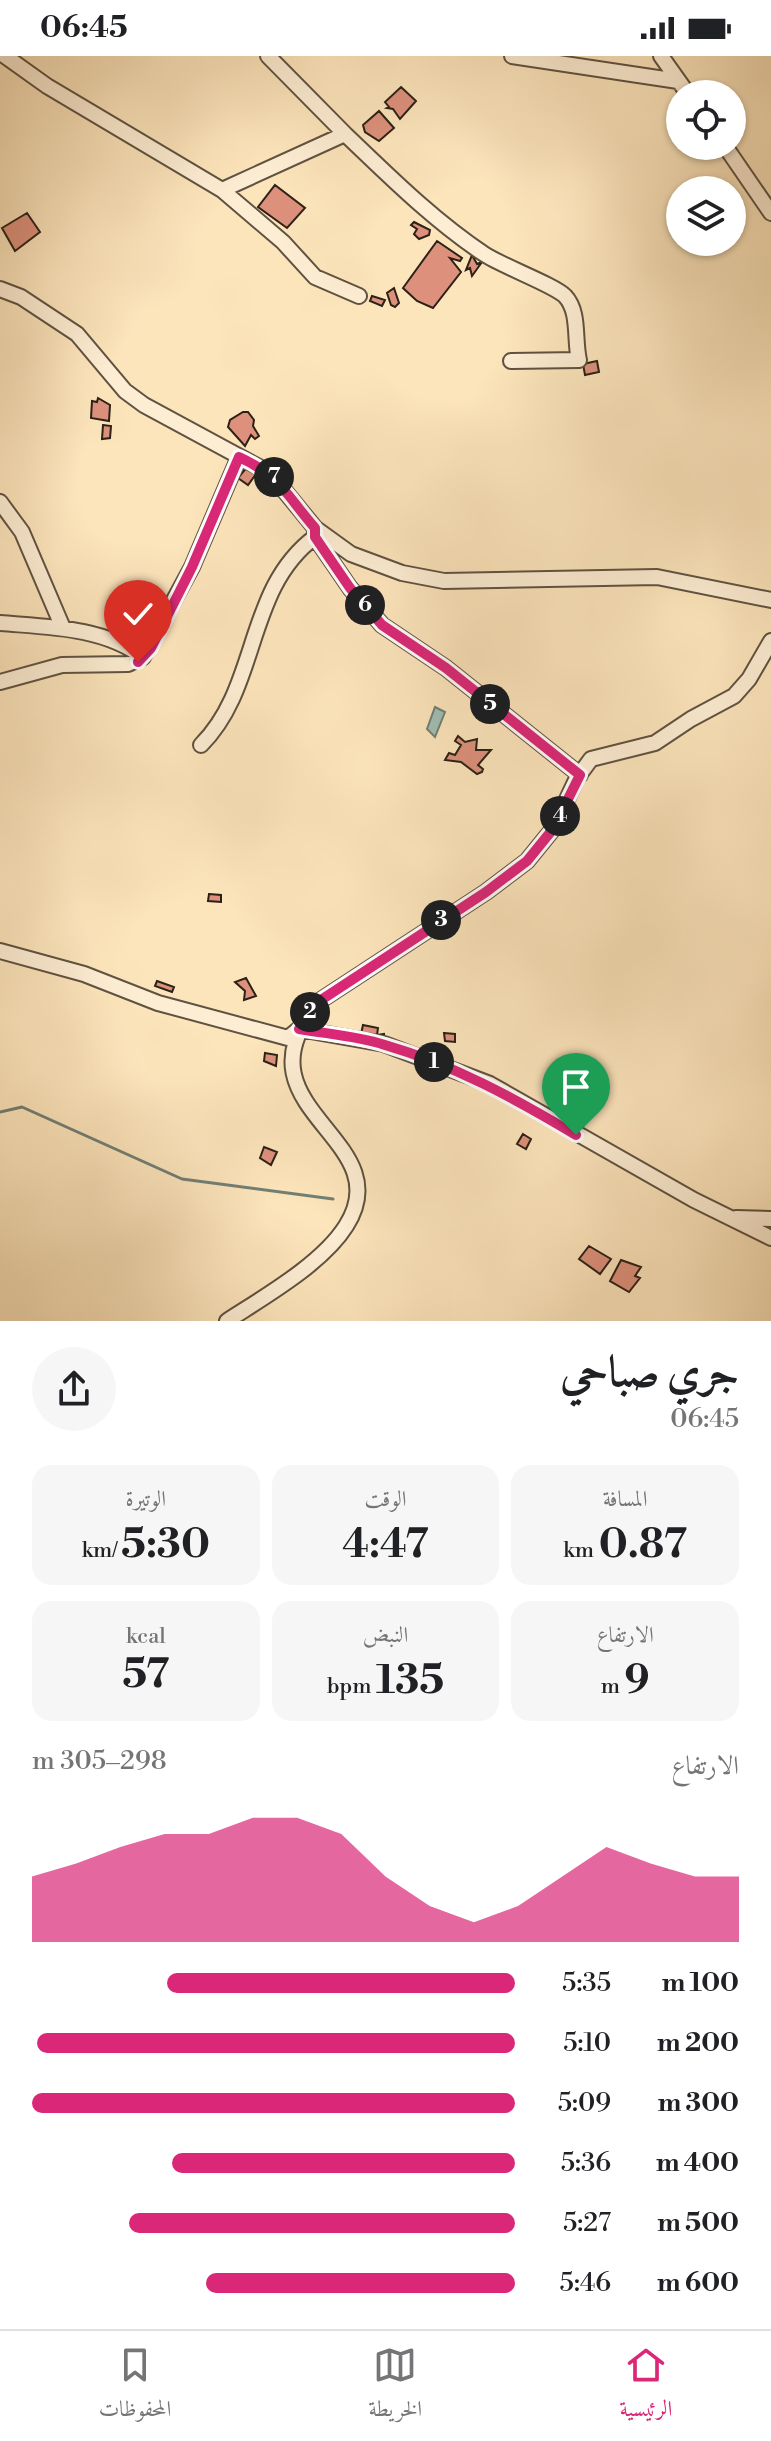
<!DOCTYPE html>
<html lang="ar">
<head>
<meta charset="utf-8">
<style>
	:root { --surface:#fff; --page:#f6f6f6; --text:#202124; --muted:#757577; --line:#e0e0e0; --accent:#db2777 }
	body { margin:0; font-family:"Libre Bodoni",Amiri,serif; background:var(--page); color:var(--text); direction:rtl; height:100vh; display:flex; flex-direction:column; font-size:30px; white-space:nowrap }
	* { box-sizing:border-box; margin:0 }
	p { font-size:26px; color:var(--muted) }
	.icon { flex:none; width:44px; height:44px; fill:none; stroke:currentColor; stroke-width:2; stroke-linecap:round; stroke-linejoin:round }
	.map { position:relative; height:1265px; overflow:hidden; direction:ltr }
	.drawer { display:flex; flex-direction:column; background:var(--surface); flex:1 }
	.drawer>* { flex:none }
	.tools { position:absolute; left:666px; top:24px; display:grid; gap:16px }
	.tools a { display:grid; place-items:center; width:80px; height:80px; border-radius:50%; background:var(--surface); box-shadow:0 2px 6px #0004; font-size:40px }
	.pin { position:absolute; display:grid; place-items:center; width:68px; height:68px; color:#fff; margin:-82px -34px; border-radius:50% 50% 50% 0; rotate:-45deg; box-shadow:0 0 8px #0007 }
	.pin .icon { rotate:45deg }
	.km { position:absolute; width:40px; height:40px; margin:-20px; border-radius:50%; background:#222; color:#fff; font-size:22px; line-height:40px; text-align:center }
	.round { display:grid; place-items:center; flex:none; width:84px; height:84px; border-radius:42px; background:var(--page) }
	.summary { display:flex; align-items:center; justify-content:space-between; height:136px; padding:0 32px }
	h1 { font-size:44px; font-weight:700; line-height:60px }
	.stats { display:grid; grid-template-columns:repeat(3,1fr); gap:12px; height:136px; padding:8px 32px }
	.stats div { display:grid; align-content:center; border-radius:20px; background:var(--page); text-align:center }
	.stats b { font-size:40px; font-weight:700 }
	.stats small { font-size:22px; font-weight:400 }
	.stats p { font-size:22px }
	.chart { height:224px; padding:16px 32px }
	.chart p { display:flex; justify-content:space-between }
	.chart svg { width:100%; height:144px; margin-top:8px; fill:var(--accent); opacity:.7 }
	ul { padding:0 32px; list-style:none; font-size:26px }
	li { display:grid; grid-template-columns:128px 96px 1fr; align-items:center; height:60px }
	li i { height:20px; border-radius:10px; background:var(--accent) }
	.status { display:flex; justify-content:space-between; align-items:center; height:56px; padding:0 40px; background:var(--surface); direction:ltr }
	.status svg { height:22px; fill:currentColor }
	.tabs { display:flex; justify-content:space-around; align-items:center; height:112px; border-top:2px solid var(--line); background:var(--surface); font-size:22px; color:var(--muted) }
	.tabs a { display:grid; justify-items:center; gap:4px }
	.tabs .current { color:var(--accent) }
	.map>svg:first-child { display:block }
	.water { fill:#a0beb4; stroke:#717f75; stroke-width:2 }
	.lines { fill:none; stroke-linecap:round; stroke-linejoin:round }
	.stream { stroke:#717f75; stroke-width:3 }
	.building { fill:#dd917c; stroke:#2b2117; stroke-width:2 }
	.minor-casing { stroke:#5f5240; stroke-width:18 }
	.minor { stroke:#fdedd3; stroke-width:14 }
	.route-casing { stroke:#fff; stroke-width:16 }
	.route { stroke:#db2777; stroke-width:10 }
</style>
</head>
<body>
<div class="status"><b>06:45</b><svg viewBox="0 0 49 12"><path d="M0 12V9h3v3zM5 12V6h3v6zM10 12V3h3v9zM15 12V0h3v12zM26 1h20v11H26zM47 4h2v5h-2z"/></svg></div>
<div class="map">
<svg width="771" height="1265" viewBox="0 0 771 1265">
	<rect width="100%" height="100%" fill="#fce4bb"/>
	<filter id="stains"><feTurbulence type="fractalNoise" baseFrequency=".0025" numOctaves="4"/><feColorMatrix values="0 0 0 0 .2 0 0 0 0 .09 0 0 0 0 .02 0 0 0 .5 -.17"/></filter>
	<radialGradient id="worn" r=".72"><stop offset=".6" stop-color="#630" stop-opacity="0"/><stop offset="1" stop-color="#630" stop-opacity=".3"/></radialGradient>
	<path class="water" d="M435,651L445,656L435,681L427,673Z"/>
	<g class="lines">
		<path class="stream" d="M0,1056L22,1051L182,1123L333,1143"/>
	</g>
	<path class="building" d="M401,31L416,45L400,63L393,53L387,52L389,51L385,46Z
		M379,55L394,72L379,85L365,76L363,69Z
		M275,129L305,152L287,172L258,151Z
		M27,157L40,176L15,195L2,172Z
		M414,166L430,174L429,179L419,183L414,178L417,173L411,169Z
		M437,185L462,202L460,205L450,202L461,216L433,252L417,245L403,232Z
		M472,199L477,208L482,206L472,220L470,212L466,214Z
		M394,232L399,247L395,251L391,249L387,237Z
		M372,240L385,244L382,250L370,245Z
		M597,305L599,316L585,319L583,308Z
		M98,342L110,349L109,365L91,362L92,345L97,346Z
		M243,356H248L254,364L253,370L259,380L255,383L251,379L245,390L228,371L230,364Z
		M103,369L111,370L110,382L102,383Z
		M247,411L256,418L248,429L238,422Z
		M458,680L465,686L477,683L476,694H491L478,709L483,713L482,716L477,718L461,706L445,704L449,697L455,699L461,689L455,685Z
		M209,838L221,839V846L208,845Z
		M246,922L256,940L244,944L245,935L235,926Z
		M157,925L174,931L172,936L155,930Z
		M363,969L378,972L377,979L384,978L385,985L361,978Z
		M444,977L455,978V986L445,985Z
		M265,997L277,999L276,1010L264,1005Z
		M523,1078L531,1083L526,1093L517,1088Z
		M264,1091L277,1096L271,1109L260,1102Z
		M589,1190L611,1203L600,1218L579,1203Z
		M621,1204L641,1211L635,1220L640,1222L629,1236L610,1225Z"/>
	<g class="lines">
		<defs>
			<path id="minor" d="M5,0L47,30L222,134L283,186L315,221L359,240
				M268,0L345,78
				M512,0L678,25
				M661,0L688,38
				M725,90L771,157
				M222,134L345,78C389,120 433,164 484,198C502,210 554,229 565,240C580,256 574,283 579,304L511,305
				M0,233L21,241L77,278L125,335L144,349L270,417L315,472L351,498L402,517L444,525L657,521L771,544
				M0,446L22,476L63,572
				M315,472V481L350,532L382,569L446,612L580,719
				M0,567C48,571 103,571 143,601L192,511L239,401
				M0,626L62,609L128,608L143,601
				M201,689C260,630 245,533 315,481
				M0,895L84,918L158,947L288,982L299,973L384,988L490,1028L694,1144L771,1182
				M736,1162L771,1163
				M227,1265C264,1241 322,1208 346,1170C403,1081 226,1052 321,944L486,836L527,805L553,773L577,722L591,703L655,687L691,663L734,640L749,623L771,585"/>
		</defs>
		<use href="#minor" class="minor-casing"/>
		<use href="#minor" class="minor"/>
	</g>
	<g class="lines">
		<defs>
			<path id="route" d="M138,606L151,592L192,511L239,401C282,421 286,439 315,472V481L350,532L382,569L446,612L580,719L553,773L527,805L486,836L321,944L299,973C328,978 357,980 385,989C454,1009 514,1042 576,1079"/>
		</defs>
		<use href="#route" class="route-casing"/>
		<use href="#route" class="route"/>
	</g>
	<rect width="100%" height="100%" filter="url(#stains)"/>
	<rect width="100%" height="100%" fill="url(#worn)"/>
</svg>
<div class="tools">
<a><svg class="icon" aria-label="locate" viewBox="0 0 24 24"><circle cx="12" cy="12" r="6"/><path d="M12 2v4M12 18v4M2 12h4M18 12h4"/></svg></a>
<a><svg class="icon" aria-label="layers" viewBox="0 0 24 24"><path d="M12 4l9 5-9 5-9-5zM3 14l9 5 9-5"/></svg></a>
</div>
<div class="pin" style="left:576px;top:1079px;background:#1e9e55"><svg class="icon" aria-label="arrive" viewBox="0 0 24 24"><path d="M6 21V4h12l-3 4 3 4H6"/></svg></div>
<div class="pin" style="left:138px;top:606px;background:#d93025"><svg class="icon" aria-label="check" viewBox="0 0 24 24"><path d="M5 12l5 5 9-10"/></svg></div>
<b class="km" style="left:434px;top:1006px">1</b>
<b class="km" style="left:310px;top:956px">2</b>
<b class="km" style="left:441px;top:864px">3</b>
<b class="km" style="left:560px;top:760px">4</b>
<b class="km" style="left:490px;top:648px">5</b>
<b class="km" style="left:365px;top:549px">6</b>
<b class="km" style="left:274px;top:421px">7</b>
</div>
<section class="drawer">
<div class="summary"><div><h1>جري صباحي</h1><p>06:45</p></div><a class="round"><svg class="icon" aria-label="share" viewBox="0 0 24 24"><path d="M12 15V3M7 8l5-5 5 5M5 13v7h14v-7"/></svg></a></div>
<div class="stats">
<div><p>المسافة</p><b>0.87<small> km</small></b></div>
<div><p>الوقت</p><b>4:47</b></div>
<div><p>الوتيرة</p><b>5:30<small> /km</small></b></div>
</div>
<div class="stats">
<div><p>الارتفاع</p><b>9<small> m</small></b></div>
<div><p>النبض</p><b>135<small> bpm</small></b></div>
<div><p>kcal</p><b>57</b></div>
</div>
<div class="chart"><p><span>الارتفاع</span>298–305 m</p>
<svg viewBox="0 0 160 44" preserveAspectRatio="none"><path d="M0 44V24L10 20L20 15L30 11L40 11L50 6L60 6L70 11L80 24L90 33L100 38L110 33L120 24L130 15L140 20L150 24L160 24V44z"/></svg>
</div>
<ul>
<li><b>100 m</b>5:35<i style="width:72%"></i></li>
<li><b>200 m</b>5:10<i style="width:99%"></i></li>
<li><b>300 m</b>5:09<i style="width:100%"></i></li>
<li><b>400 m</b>5:36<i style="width:71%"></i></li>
<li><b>500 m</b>5:27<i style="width:80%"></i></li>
<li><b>600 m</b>5:46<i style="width:64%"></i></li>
</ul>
</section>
<nav class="tabs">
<a class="current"><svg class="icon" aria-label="home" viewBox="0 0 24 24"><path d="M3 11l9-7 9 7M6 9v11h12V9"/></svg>الرئيسية</a>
<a><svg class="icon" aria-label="map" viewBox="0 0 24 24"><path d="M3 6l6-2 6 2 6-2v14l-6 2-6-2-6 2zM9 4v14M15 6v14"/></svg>الخريطة</a>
<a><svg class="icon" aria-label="saved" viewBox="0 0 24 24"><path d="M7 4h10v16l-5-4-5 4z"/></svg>المحفوظات</a>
</nav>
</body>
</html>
